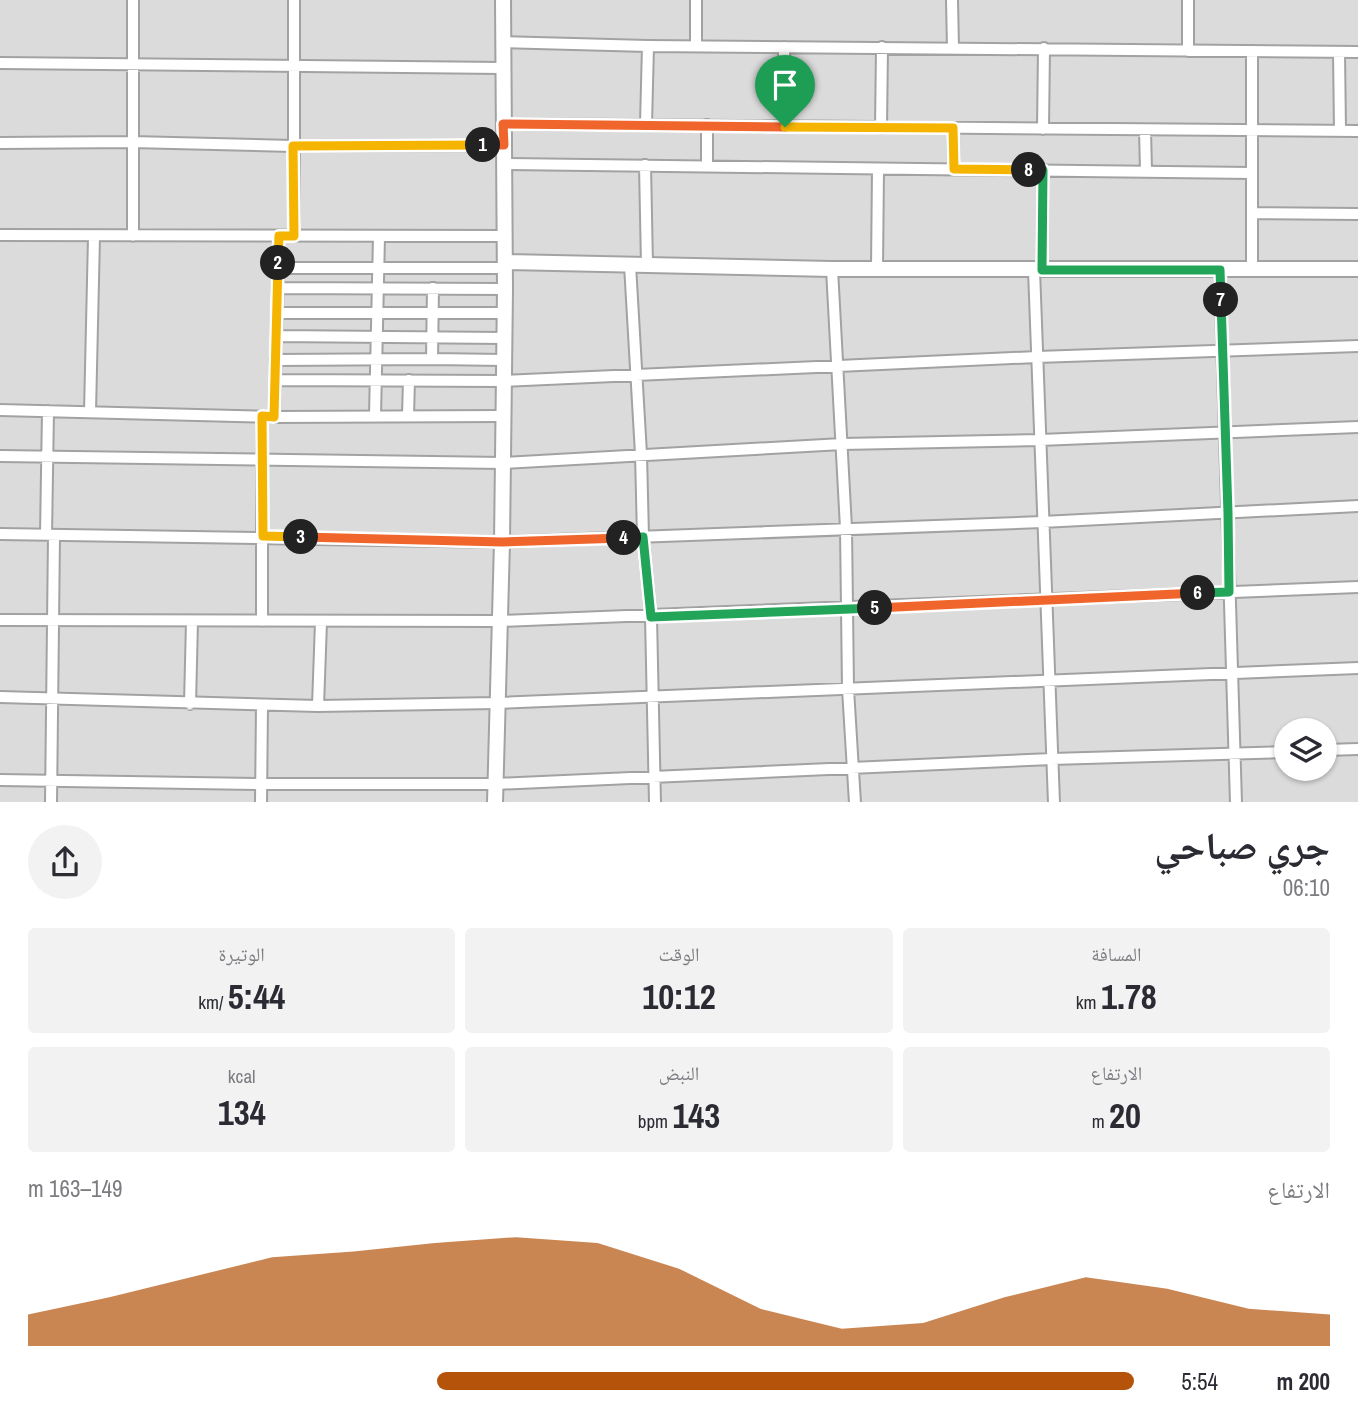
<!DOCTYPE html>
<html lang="ar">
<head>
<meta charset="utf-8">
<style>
	:root { --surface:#fff; --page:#f2f2f3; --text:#2b2b33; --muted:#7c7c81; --accent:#b45309 }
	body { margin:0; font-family:"Archivo Narrow","Noto Naskh Arabic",sans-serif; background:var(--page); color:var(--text); direction:rtl; height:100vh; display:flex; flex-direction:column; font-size:26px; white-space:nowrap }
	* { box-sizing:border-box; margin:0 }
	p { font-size:23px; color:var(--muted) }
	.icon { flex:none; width:38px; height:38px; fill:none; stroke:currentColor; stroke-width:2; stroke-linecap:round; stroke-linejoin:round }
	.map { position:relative; height:802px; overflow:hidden; direction:ltr }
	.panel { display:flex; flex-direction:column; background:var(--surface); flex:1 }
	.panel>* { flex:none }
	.controls { position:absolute; left:1274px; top:718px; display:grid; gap:14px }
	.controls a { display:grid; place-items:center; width:63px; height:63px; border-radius:50%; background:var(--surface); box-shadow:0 2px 5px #0004; font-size:35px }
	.pin { position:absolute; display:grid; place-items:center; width:60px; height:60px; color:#fff; margin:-72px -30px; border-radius:50% 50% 50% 0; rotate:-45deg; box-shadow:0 0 7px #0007 }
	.pin .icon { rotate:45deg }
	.km { position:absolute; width:35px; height:35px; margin:-18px; border-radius:50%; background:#222; color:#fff; font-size:19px; line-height:35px; text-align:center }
	.round { display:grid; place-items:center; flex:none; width:74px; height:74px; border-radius:37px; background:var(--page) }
	.head { display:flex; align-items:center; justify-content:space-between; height:119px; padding:0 28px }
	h1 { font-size:38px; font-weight:700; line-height:52px }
	.stats { display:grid; grid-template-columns:repeat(3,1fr); gap:10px; height:119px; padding:7px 28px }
	.stats div { display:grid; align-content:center; border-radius:7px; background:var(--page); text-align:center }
	.stats b { font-size:35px; font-weight:700 }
	.stats small { font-size:19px; font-weight:400 }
	.stats p { font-size:19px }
	.chart { height:196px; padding:14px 28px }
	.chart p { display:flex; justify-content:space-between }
	.chart svg { width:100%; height:126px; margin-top:7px; fill:var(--accent); opacity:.7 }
	ul { padding:0 28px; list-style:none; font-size:23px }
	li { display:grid; grid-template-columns:112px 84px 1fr; align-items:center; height:52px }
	li i { height:18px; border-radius:9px; background:var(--accent) }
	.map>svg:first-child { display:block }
	.residential { fill:#dcdbdc; fill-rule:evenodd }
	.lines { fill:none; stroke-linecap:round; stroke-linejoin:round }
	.minor-casing { stroke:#a2a2a2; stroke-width:14 }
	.tertiary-casing { stroke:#a2a2a2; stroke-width:18 }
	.minor { stroke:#fff; stroke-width:10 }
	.tertiary { stroke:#fff; stroke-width:14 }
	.split-1-casing { stroke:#fff; stroke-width:14 }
	.split-2-casing { stroke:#fff; stroke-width:14 }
	.split-3-casing { stroke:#fff; stroke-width:14 }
	.split-4-casing { stroke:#fff; stroke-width:14 }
	.split-5-casing { stroke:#fff; stroke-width:14 }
	.split-6-casing { stroke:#fff; stroke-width:14 }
	.split-7-casing { stroke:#fff; stroke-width:14 }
	.split-8-casing { stroke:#fff; stroke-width:14 }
	.split-9-casing { stroke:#fff; stroke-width:14 }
	.split-1 { stroke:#f0652b; stroke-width:9 }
	.split-2 { stroke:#f5b400; stroke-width:9 }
	.split-3 { stroke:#f5b400; stroke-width:9 }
	.split-4 { stroke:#f0652b; stroke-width:9 }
	.split-5 { stroke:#22a559; stroke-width:9 }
	.split-6 { stroke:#f0652b; stroke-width:9 }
	.split-7 { stroke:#22a559; stroke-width:9 }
	.split-8 { stroke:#22a559; stroke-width:9 }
	.split-9 { stroke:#f5b400; stroke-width:9 }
</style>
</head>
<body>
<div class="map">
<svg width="1358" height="803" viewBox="0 0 1358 803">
	<rect width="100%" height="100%" fill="#efebe5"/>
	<path class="residential" d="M0,0H1358V802H0ZM1286,730H1325V768H1286Z"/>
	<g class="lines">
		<defs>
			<path id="minor" d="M133,0V236
				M952,0L953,48
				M1188,0V51
				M502,42L648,46L1358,52
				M696,45V0
				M784,47L785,126
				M1339,52L1340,131
				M0,63L503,68
				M503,124L1358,131
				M646,124L648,46
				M707,125V165
				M881,128L882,47
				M953,128L954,169
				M1043,129L1044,48
				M1145,130L1146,171
				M0,143L131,142L293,146L504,145
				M503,164L1252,173
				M645,165L647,265
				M1252,213L1358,214
				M0,235L505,236
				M294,236V0
				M630,265L641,454L643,537L651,617L655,803
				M278,268H505
				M832,269L846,528L848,689L855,803
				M877,269L878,169
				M1252,269V51
				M1034,270L1054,803
				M1042,270L1043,170
				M1220,270L1236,803
				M277,288L505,289
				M433,288L432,359L504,360
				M277,313H505
				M276,336L504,338
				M275,360L432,359
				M275,380L504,381L1037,357L1358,346
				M0,410L274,417L502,416
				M90,412L94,237
				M375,416L379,236
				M408,416L409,380
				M274,417L279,236
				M0,456L503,463L842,444L1040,440L1358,427
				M0,534L502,542L1042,522L1358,506
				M46,535L48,411
				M0,620L499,621L1358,587
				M262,621V417
				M0,697L318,706L496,703L1358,668
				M190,704L192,621
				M318,706L321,622
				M1325,750L1358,749
				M0,780L261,784H495L1052,759L1286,752
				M51,803L54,535
				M261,803L262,705"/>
			<path id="tertiary" d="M505,262L832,269H1358
				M495,803L502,542L505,289L503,0"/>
		</defs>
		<use href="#minor" class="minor-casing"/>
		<use href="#tertiary" class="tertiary-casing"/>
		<use href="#minor" class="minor"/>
		<use href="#tertiary" class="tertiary"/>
	</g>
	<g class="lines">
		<defs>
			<path id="split-1" d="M483,145H504L503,124L785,127"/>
			<path id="split-2" d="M278,263L279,236H294L293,146L483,145"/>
			<path id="split-3" d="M278,263L274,417L262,416L263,536L301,537"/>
			<path id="split-4" d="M301,537L502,542L624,538"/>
			<path id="split-5" d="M624,538L643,537L651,617L875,608"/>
			<path id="split-6" d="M875,608L1198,593"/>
			<path id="split-7" d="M1198,593L1229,592L1228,513L1221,300"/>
			<path id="split-8" d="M1029,170H1043L1042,270H1220L1221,300"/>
			<path id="split-9" d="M785,127L953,128L954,169L1029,170"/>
		</defs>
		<use href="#split-1" class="split-1-casing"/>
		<use href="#split-2" class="split-2-casing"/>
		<use href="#split-3" class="split-3-casing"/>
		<use href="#split-4" class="split-4-casing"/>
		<use href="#split-5" class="split-5-casing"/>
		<use href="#split-6" class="split-6-casing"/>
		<use href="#split-7" class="split-7-casing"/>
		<use href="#split-8" class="split-8-casing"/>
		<use href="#split-9" class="split-9-casing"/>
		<use href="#split-1" class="split-1"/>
		<use href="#split-2" class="split-2"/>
		<use href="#split-3" class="split-3"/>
		<use href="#split-4" class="split-4"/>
		<use href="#split-5" class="split-5"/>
		<use href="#split-6" class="split-6"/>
		<use href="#split-7" class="split-7"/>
		<use href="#split-8" class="split-8"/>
		<use href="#split-9" class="split-9"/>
	</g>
</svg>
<div class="controls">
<a><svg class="icon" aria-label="layers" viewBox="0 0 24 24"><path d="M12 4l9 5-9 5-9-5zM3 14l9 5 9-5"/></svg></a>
</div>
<div class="pin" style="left:785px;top:127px;background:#1e9e55"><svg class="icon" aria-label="arrive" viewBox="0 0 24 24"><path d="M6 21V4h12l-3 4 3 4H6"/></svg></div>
<b class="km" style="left:483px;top:145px">1</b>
<b class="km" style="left:278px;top:263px">2</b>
<b class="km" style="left:301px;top:537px">3</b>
<b class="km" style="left:624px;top:538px">4</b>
<b class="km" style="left:875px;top:608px">5</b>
<b class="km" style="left:1198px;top:593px">6</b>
<b class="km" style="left:1221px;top:300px">7</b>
<b class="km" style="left:1029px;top:170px">8</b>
</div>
<section class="panel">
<div class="head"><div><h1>جري صباحي</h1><p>06:10</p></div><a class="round"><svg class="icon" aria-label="share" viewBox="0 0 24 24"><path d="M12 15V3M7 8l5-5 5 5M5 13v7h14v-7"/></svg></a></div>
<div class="stats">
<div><p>المسافة</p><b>1.78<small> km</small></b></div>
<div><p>الوقت</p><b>10:12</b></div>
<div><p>الوتيرة</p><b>5:44<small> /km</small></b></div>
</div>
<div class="stats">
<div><p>الارتفاع</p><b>20<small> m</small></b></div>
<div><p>النبض</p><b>143<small> bpm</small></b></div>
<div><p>kcal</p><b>134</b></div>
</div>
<div class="chart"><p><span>الارتفاع</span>149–163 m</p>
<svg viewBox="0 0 160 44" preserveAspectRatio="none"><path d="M0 44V33L10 27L20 20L30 13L40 11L50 8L60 6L70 8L80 17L90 31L100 38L110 36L120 27L130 20L140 24L150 31L160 33V44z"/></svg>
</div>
<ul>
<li><b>200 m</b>5:54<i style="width:63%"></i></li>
</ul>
</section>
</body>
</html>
